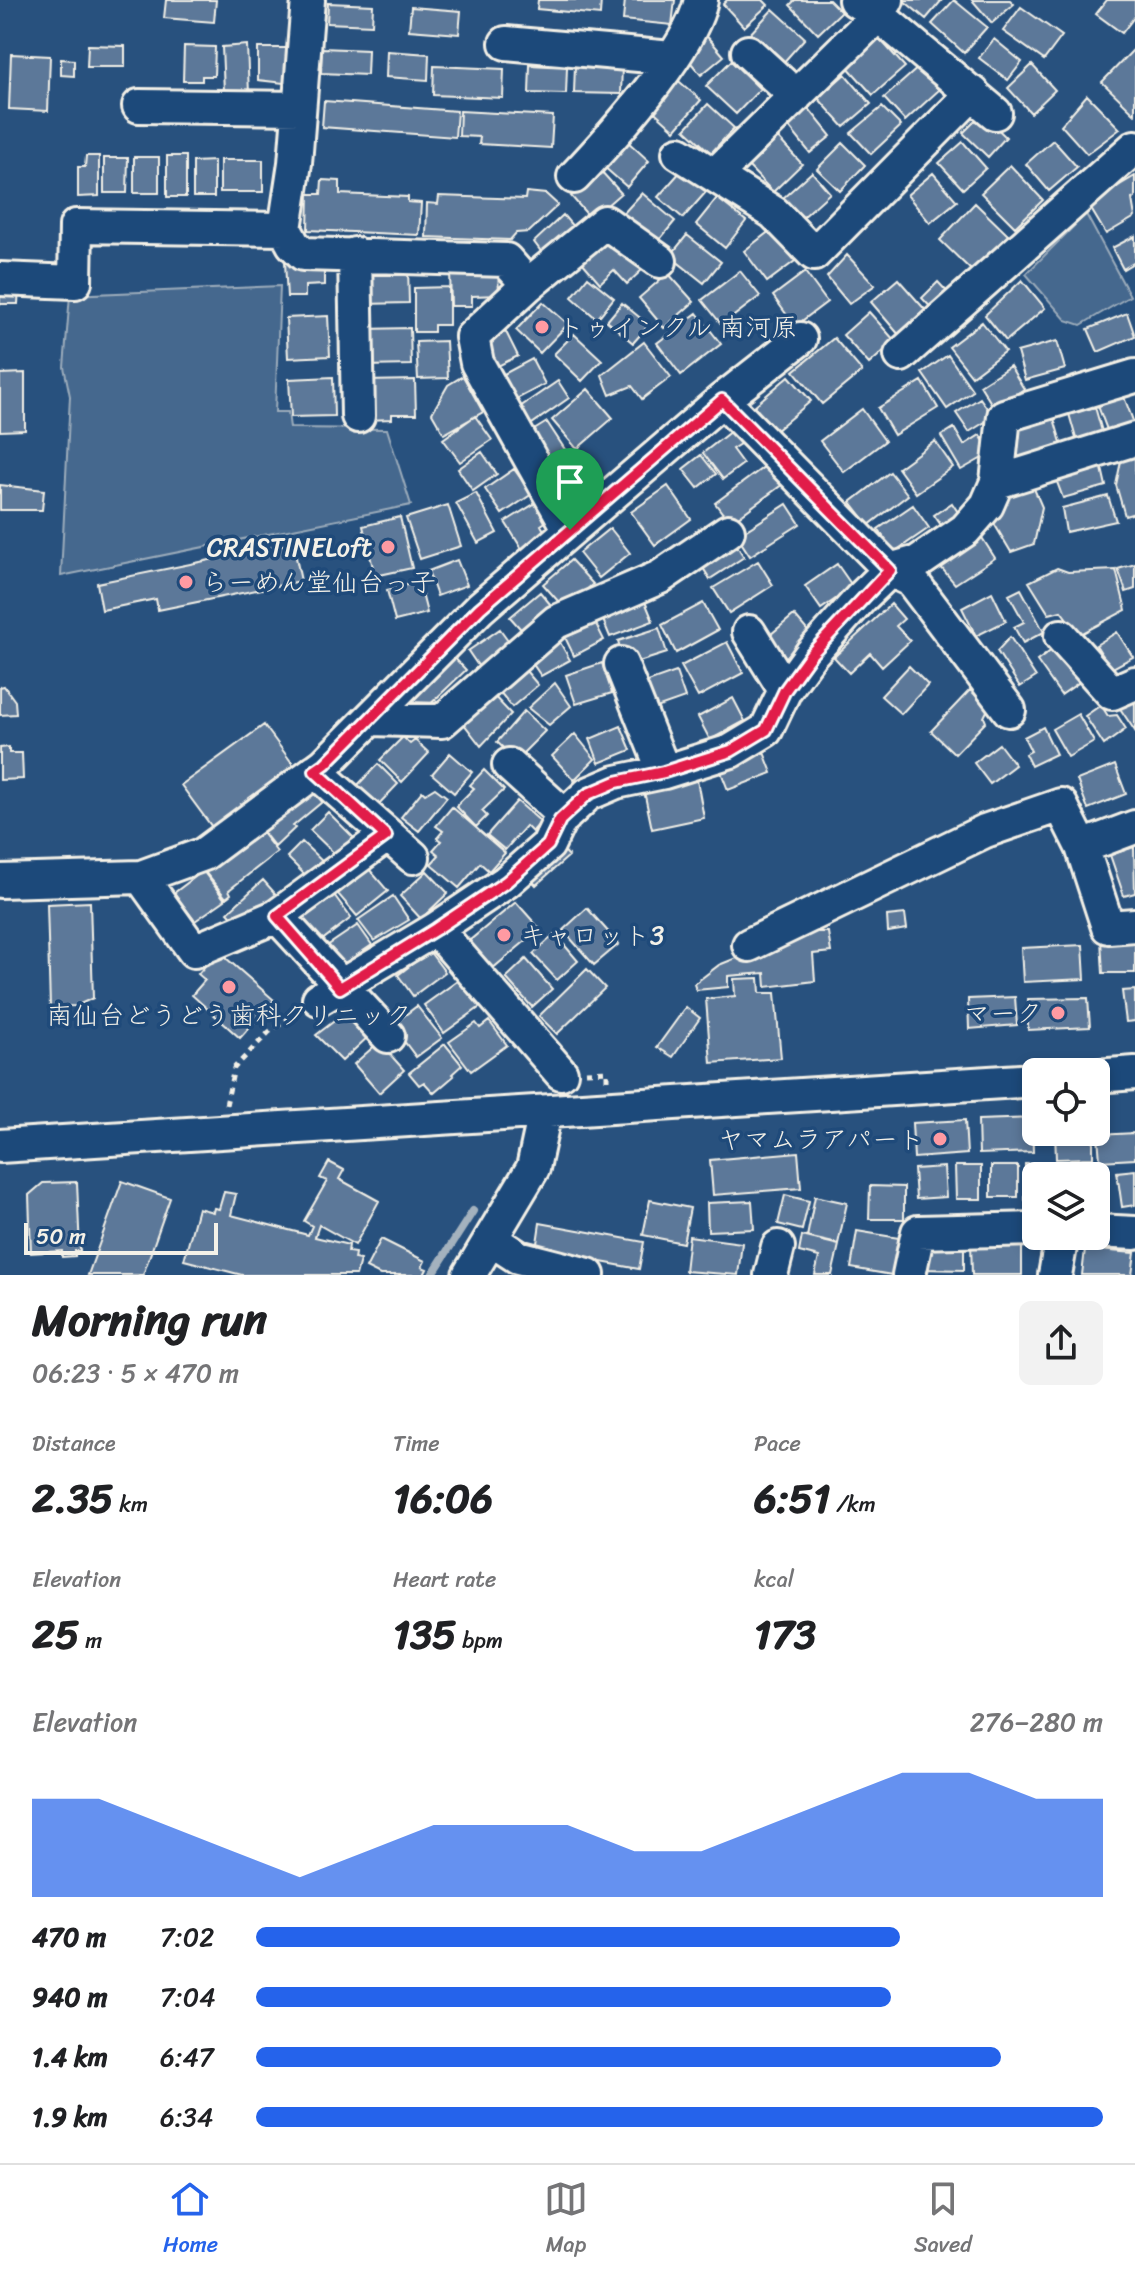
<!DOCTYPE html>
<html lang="en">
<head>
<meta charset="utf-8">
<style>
	:root { --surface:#fff; --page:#f2f2f2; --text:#202124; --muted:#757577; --line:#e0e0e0; --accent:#2563eb }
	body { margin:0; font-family:Sriracha,"Klee One",sans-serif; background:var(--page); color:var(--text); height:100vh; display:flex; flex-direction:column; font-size:30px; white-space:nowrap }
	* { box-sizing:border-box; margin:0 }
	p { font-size:26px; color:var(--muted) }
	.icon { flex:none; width:44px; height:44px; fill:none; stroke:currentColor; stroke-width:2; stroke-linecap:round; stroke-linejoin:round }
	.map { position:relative; height:1275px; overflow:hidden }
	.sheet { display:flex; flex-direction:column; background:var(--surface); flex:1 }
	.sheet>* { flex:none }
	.buttons { position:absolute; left:1022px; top:1058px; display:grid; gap:16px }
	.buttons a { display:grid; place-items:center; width:88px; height:88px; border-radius:12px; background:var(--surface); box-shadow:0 4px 12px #0003; font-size:40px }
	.scale { position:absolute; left:24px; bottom:20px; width:194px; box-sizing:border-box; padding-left:8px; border:4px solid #f4f1e8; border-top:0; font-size:22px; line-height:28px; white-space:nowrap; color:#f4f1e8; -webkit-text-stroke:6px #1f4a7a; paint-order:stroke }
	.pin { position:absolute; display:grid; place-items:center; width:68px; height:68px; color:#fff; margin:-82px -34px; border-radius:50% 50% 50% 0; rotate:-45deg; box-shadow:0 0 8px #0007 }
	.pin .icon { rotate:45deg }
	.round { display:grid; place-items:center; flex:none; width:84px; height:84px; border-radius:12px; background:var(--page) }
	.head { display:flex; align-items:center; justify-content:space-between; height:136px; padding:0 32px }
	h1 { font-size:44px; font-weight:800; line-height:60px }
	.stats { display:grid; grid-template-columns:repeat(3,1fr); gap:12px; height:136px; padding:8px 32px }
	.stats div { display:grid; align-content:center }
	.stats b { font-size:40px; font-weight:800 }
	.stats small { font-size:22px; font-weight:400 }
	.stats p { font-size:22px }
	.chart { height:224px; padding:16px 32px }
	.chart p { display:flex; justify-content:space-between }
	.chart svg { width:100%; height:144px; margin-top:8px; fill:var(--accent); opacity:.7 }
	ul { padding:0 32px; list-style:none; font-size:26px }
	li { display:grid; grid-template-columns:128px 96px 1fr; align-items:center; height:60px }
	li i { height:20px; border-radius:10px; background:var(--accent) }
	.menu { display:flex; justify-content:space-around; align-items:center; height:112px; border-top:2px solid var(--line); background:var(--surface); font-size:22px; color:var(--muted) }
	.menu a { display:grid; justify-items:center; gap:4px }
	.menu .selected { color:var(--accent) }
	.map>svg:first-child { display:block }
	.green { fill:#45688e; stroke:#9cacbb; stroke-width:2 }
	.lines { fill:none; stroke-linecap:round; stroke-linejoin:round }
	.stream { stroke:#a4b2be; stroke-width:8 }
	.building { fill:#5b7899; stroke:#f4f1e8; stroke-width:2 }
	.minor-casing { stroke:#f4f1e8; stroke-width:38 }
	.path { stroke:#f4f1e8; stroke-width:5; stroke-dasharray:6 6; stroke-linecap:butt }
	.minor { stroke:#1f4a7a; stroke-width:32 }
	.route-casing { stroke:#fff; stroke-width:16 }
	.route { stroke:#e11d48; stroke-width:10 }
	.poi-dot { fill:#ff9aa2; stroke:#1f4a7a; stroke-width:3 }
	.labels { text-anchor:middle; stroke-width:7; stroke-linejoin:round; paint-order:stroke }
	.poi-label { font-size:26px; fill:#f4f1e8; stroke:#1f4a7a; text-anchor:start }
</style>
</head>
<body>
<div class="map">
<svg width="1135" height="1275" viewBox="0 0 1135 1275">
	<rect width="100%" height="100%" fill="#28517e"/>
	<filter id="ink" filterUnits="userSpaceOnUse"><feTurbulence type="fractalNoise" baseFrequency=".0125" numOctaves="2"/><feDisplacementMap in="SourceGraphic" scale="16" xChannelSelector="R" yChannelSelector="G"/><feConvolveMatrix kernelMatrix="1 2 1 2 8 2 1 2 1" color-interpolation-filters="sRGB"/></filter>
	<g filter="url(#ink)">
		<path class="green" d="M1086,214L1130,296L1081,325L1066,320L1026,274Z
			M280,286L275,412H288L290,428L387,429L411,505L61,576L70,396L64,367L70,295Z"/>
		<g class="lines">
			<path class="stream" d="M432,1275L473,1211"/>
		</g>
		<path class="building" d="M166,0H216L214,22L164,18Z
			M538,0H601L600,15L537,9Z
			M625,0H675L672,25L623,20Z
			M727,0H763L768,5L744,27L723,4Z
			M795,0H829L841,12L818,34L790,5Z
			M903,0H942L926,19Z
			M954,0L987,27L964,53L932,24Z
			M972,0H1010L1014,4L992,23Z
			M1107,0H1135V16L1122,33L1096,14Z
			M328,3L373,5L372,25L327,23Z
			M411,7L461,11L459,34L409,30Z
			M1021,7L1062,36L1044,60L1003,31Z
			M773,9L805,38L782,64L749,35Z
			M704,33L724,56L701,75L682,52Z
			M878,37L905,67L873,95L846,65Z
			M994,39L1022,62L1008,80L979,58Z
			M88,45L125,46V67H87Z
			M247,45L249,94L224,91L222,47Z
			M184,46L215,47L214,76H202V81H183Z
			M258,48H292V84L258,80Z
			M322,48L368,50L367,75L321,73Z
			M1135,48V114L1102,82Z
			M387,51L429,54L428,80L386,77Z
			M11,54L50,56L48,111L9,109Z
			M61,59L74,60V76L61,75Z
			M731,61L760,89L736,114L706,86Z
			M530,65L567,67L566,94L529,93Z
			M575,65L622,66L621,94L574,93Z
			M1032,65L1055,90L1031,113L1008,88Z
			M434,66L504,69L503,98L433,95Z
			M919,67L939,90L905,121L884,98Z
			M845,74L871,104L844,127L818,98Z
			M674,77L701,100L675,130L648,106Z
			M1087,95L1120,129L1087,154L1061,125Z
			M324,101L457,111L455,137L322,127Z
			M708,104L734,128L711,153L685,129Z
			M806,105L831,136L810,153L785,122Z
			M882,107L901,126L871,154L851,133Z
			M460,111L553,116L551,148L479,144L480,137L459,136Z
			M982,114L1006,137L988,157L963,133Z
			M778,138L802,164L773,192L748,166Z
			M626,140L649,161L627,187L603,166Z
			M1053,140L1077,167L1049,191L1026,164Z
			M963,142L986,168L963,189L939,163Z
			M843,143L865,165L840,191L817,169Z
			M86,156H99V196L78,197V167H85Z
			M167,156H186V197H167Z
			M134,157H159V193H134Z
			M104,158H128L127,193H104Z
			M220,160H263V192H220Z
			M214,161V197H193V162Z
			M1010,165L1043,200L1015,227L981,193Z
			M600,170L621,193L591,219L571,196Z
			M681,171L706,192L683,218L658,197Z
			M812,172L830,193L801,219L783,198Z
			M933,173L957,201L930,223L907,195Z
			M1135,176V198L1132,199L1135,217L1106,234L1088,204Z
			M322,180L340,181V194L408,197V202L421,203L419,235L308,230L309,194H321Z
			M526,192L546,194L558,205L529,232L516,233L510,240L426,237L427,203L438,204L439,196L525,199Z
			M642,193L675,221L656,244L622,215Z
			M717,198L746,221L725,248L696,224Z
			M975,203L1008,235L972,271L940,240Z
			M563,215L575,229L543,254L534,242Z
			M606,228L643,269L627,284L614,270L600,283L576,255Z
			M771,230L795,261L767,282L744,251Z
			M687,235L721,262L704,283L670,256Z
			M1135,236V262L1123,269L1112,248Z
			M847,255L875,285L849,304L827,277Z
			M285,262H324V285L305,286V297H287Z
			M408,267L409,303L363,304L362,269Z
			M498,268L499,295L472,296V306H451L450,270Z
			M740,271L760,296L722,325L702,300Z
			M805,272L827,302L795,326L773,296Z
			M668,273L694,302L664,328L639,298Z
			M588,277L614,298L597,319L572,297Z
			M898,279L928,313L900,336L871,302Z
			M1022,280L1045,308L1006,341L985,315Z
			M938,282L953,298L937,314L922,298Z
			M0,287L19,288L18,304H0Z
			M449,287V325H434V332H414V288Z
			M543,302L568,324L540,353L516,330Z
			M622,303L649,325L633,343L607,321Z
			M869,312L895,341L869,364L843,335Z
			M697,313L721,344L681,375L657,343Z
			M1127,313L1135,336L1098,352L1088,329Z
			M328,316L330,356L288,358L286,318Z
			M982,322L1005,351L972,376L949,347Z
			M410,328L411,365L366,366L364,329Z
			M504,328L518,356L498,366L483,338Z
			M574,334L602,360L582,381L554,354Z
			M834,338L862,371L822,404L794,371Z
			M446,341L448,378L418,379L416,342Z
			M1057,341L1065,369L1025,380L1017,352Z
			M644,342L671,377L642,399L632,386L610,395L602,375Z
			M948,355L973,391L947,409L922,373Z
			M532,359L545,384L515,400L502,375Z
			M1010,366L1024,389L994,408L980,385Z
			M25,373V430L0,431V374Z
			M463,376L483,412L444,434L432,413L448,385Z
			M789,376L811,401L775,431L754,406Z
			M333,377L334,416L291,417L289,379Z
			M415,380L416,414H392V419L366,420L365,381Z
			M558,381L569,398L529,426L517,409Z
			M922,381L938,408L894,435L878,408Z
			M588,389L613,418L577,449L552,420Z
			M1124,397L1135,426L1109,435L1098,406Z
			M980,398L993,417L969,432L956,413Z
			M1095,407L1103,435L1077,442L1069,414Z
			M862,409L885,441L844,472L820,441Z
			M1053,415L1062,446L1019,459L1010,428Z
			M475,416L492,440L460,462L443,439Z
			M547,422L566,451L545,464L526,435Z
			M954,428L964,445L980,435L991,453L961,470L941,436Z
			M731,431L740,444L732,449L743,464L723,479L703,453Z
			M935,441L953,467L916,493L898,468Z
			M482,452L497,474L473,491L458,469Z
			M701,455L716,474L698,488L683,469Z
			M1135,457V513L1125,516L1116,485L1121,461Z
			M579,459L592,482L567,496L554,472Z
			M768,464L783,484L730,523L715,503Z
			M1101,464L1106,486L1063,498L1054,474Z
			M514,469L532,494L502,514L485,489Z
			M890,472L908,495L869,525L851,502Z
			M1032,484L1042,507L1034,544L1011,552L992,520L998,499Z
			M0,485L44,490L42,510H0Z
			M668,486L691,519L655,545L631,512Z
			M476,493L497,533L478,543L456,503Z
			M1108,496L1116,521L1066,532L1062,508Z
			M539,501L550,519L541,525L546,534L522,549L505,522Z
			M952,503L963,520L945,531L934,515Z
			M787,504L800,524L750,556L737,536Z
			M448,505L461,546L420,559L406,518Z
			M913,505L929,528L894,552L878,529Z
			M400,517L412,568L375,576L363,526Z
			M610,528L630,553L599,578L579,553Z
			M979,533L995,558L955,584L939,565Z
			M732,538L744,557L710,579L698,560Z
			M293,543L301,581L158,610L156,599L102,610L97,583Z
			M457,560L467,585L437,596L428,571Z
			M571,560L593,584L565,609L543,584Z
			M758,561L773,585L729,613L713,588Z
			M837,564L853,587L821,609L805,586Z
			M1135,564V589L1126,592L1118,569Z
			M1057,568L1068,572L1116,570L1126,610L1079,635L1061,611L1049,614L1029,582Z
			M419,582L427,613L395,621L387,590Z
			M1021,589L1044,632L1023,643L1014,627L1024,622L1009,595Z
			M540,592L556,611L527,636L510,617Z
			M992,592L1006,621L976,636L962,608Z
			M644,599L653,621L610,637L601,615Z
			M703,603L718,630L676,653L662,625Z
			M891,604L904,619L896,626L910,641L882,667L870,653L849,673L834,657Z
			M794,615L812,636L781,661L764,640Z
			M592,616L604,640L574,656L562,631Z
			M659,628L667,653L626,666L618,641Z
			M500,629L513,647L481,670L468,651Z
			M1117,632L1133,657L1111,669L1096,645Z
			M557,637L570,660L541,676L528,657Z
			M1010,637L1036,677L1020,687L997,651Z
			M727,642L743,673L698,697L681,666Z
			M1056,647L1081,681L1061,695L1037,661Z
			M449,652L466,670L422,712L405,693Z
			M602,663L612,693L576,704L566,675Z
			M521,665L538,685L512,707L495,686Z
			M909,666L928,685L901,714L881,696Z
			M676,672L685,698L648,711L639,685Z
			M555,683L571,706L549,725L528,708Z
			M4,686L15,701L16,714L0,715V687Z
			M970,690L989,707L984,717L986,722L955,754L931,731Z
			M1127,692L1135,703V731L1115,701Z
			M491,693L511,714L481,746L461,720Z
			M733,698L745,721L710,740L698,717Z
			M1101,705L1108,716L1117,715L1126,729L1104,745L1085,716Z
			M524,711L545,731L516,760L497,742Z
			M1078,714L1094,742L1068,757L1052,729Z
			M264,725L295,767L212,827L181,785Z
			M621,726L631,750L599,763L590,739Z
			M1043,727L1056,754L1031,766L1025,754L1031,751L1024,737Z
			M575,734L595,759L574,780L552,756Z
			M403,737L410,744L415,740L429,753L402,782L380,760Z
			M999,744L1015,765L990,784L974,763Z
			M9,747V753H22L23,779L0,780V748Z
			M762,747L772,773L728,790L718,764Z
			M450,753L472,772L454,793L432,774Z
			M378,764L398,784L375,808L354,789Z
			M1115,765L1126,794L1088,809L1077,780Z
			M484,770L504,790L482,811L487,816L476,827L456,806L474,788L470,785Z
			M697,780L704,818L652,829L644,791Z
			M311,787L322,802L293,826L295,828L275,847L260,828Z
			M435,788L447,797L419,831L401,817L422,791L425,794Z
			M517,801L541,822L532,832L526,826L505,850L487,835Z
			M452,807L505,853L489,871L480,863L459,888L431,864L439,855L433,850L441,841L437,838L443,831L436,826Z
			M328,812L357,841L340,859L310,830Z
			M258,828L277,852L229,890L231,894L226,898L204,871Z
			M302,842L326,865L311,881L287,857Z
			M557,843L569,856L536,885L524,872Z
			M1134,847L1135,893L1124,896L1110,855Z
			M369,869L388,891L357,916L338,894Z
			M203,871L225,900L195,921L174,893Z
			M427,871L448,893L421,919L400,896Z
			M263,880L281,900L240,925L228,912Z
			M332,892L351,918L321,941L301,915Z
			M393,896L409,920L374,941L358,920Z
			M90,902L93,998L76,1006L50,1007L47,904Z
			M516,902L540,929L492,969L469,941Z
			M587,908L619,944L594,965L563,930Z
			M905,914L907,929L888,932L887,916Z
			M358,925L372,945L338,968L324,948Z
			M801,932H828L831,952L813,954L815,981L766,987L765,973L728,976V987L696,990L694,984L719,965Z
			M555,934L578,961L557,980L533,954Z
			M1135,938V973H1103L1101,940Z
			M1083,945L1085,979L1023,982L1021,948Z
			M218,951L274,1000L240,1038L192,995L205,980L198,974Z
			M429,951L445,972L413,996L398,975Z
			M526,959L552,989L532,1007L506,978Z
			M587,969L605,988L557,1034L539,1016Z
			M463,977L483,1005L444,1033L424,1005Z
			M759,978L760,993H775L781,1058L711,1063L706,999L735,996L734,979Z
			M1135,990V1021L1126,1022L1122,991Z
			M1015,997L1017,1025L969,1029L968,999Z
			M1088,998L1090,1027L1028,1030V999Z
			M417,1006L442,1038L416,1057L392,1025Z
			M686,1007L700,1018L673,1057L657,1047Z
			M346,1012L369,1036L342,1061L316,1035Z
			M489,1021L507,1045L471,1071L449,1042L476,1023L480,1028Z
			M379,1042L404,1070L379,1093L354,1064Z
			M445,1044L462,1065L452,1074L454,1076L434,1093L424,1082L419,1085L409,1073Z
			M1032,1118L1033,1152L979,1154L978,1120Z
			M965,1120L967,1154L914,1158L912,1123Z
			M1055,1132H1093V1158L1056,1159Z
			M1135,1133V1159L1100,1161L1098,1135Z
			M798,1152L801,1188L713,1195L710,1160Z
			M329,1162L344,1170L339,1179L379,1201L355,1245L319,1225L315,1237L349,1245L348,1252L355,1253L354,1259L360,1260L356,1275H242L184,1260L198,1208L213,1212L214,1208L219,1209L224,1192L236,1194L231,1215L308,1235L312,1226L304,1221L327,1181L320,1178Z
			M1025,1164L1051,1165V1176H1036V1200H1025Z
			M1107,1165L1108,1198H1096V1176H1065V1167Z
			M955,1166H981V1199H956Z
			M991,1166H1018V1197H991Z
			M944,1167L946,1197L916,1199L914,1169Z
			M1135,1170V1205L1122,1207L1117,1172Z
			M122,1181L170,1198L143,1275H88Z
			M77,1182L80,1251H75V1256L62,1257V1251L31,1253L29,1195L43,1183Z
			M870,1186L904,1187V1219H869Z
			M785,1195L809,1201L802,1230L778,1224Z
			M815,1196L847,1203L838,1244L807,1237Z
			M650,1200L690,1208L683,1243L643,1235Z
			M752,1201L754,1229L708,1231L707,1203Z
			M540,1223L644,1242L639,1269L536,1250Z
			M857,1231L899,1238L892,1275L851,1268Z
			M689,1236L742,1243L738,1275L685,1271Z
			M802,1236L839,1245L832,1275H815L819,1257L799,1252Z
			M381,1239L425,1261L422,1267L427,1269L424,1275H380L366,1268Z
			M922,1240H964V1270L922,1269Z
			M1022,1240V1275H972L971,1242Z
			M1085,1249L1135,1253L1132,1275H1082Z"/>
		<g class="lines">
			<defs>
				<path id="minor" d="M855,0L878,15L995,113
					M506,43L672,58
					M748,52L796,96
					M139,106L299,108
					M679,153L774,213L814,254L973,93
					M715,175L878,15L887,0
					M574,177C610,139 691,50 701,0
					M285,229L293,244L303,254L506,260L528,285
					M355,254L358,416
					M0,279L75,282L76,226L285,229L295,163L308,0
					M901,355L1135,147
					M722,400L800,339
					M997,482L1135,439
					M570,530L477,363L472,337L528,285L605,222L660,261
					M749,632L785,690
					M1061,636L1112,693L1135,683
					M621,664L664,772
					M371,719L442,721L556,622L660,577L728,531
					M509,765L565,816
					M315,771L413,857
					M1082,847L1135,827
					M141,877L204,854L325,764L480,608L722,400L890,570L911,580L1009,710
					M0,881L141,877L194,951L277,916L386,836
					M277,916L388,1036
					M436,929L561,1073
					M749,945L985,831L1061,805L1082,847L1108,927L1135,925
					M319,999L436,929L506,882L548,845L560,820L588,794L616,782L664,772L731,751L766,730L785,690L811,654L861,598L890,570L918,562L965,530L987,505L997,482L1004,416L1135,376
					M1096,1076L1135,1073
					M0,1146L1036,1080
					M1096,1231L1135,1233
					M492,1240L518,1257L588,1275
					M469,1275L533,1168L545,1112
					M771,1275L778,1247
					M909,1275L918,1232L1036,1229
					M1055,1275L1062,1236"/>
			</defs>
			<use href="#minor" class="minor-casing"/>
			<path class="path" d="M586,1072L607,1071V1081
				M226,1105L234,1068L269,1032L297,1013"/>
			<use href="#minor" class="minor"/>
		</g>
	</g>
	<g class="lines" filter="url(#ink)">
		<defs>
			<path id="route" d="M722,400L890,570L811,654L785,690L766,730L731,751L664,772L616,782L588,794L560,820L548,845L506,882L436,929L340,988L277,916L386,836L315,771L325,764L480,608Z"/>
		</defs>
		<use href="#route" class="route-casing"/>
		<use href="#route" class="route"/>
	</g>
	<g class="poi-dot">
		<circle cx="542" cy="327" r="8"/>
		<circle cx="388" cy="547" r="8"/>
		<circle cx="186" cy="582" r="8"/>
		<circle cx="504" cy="935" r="8"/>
		<circle cx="229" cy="987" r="8"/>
		<circle cx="1058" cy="1013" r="8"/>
		<circle cx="940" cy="1139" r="8"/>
	</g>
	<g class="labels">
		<g class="poi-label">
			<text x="558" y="336">トゥインクル 南河原</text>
			<text x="372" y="556" text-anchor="end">CRASTINELoft</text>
			<text x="202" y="591">らーめん堂仙台っ子</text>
			<text x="520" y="944">キャロット3</text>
			<text x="1042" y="1022" text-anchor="end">マーク</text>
			<text x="229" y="1024" text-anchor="middle">南仙台どうどう歯科クリニック</text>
			<text x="924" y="1148" text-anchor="end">ヤマムラアパート</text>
		</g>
	</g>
</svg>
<div class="buttons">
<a><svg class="icon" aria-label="locate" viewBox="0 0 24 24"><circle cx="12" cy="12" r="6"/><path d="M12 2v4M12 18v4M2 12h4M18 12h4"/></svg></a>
<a><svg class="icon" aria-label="layers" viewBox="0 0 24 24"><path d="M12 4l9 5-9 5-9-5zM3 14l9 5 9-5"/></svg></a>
</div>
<div class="scale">50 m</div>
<div class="pin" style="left:570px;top:530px;background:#1e9e55"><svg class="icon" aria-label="arrive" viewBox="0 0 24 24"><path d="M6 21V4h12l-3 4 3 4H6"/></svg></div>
</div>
<section class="sheet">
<div class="head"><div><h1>Morning run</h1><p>06:23 · 5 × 470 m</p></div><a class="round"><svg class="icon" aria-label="share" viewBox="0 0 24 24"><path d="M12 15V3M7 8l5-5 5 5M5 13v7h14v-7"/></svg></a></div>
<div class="stats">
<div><p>Distance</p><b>2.35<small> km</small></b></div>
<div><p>Time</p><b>16:06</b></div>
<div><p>Pace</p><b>6:51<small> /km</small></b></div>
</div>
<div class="stats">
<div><p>Elevation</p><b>25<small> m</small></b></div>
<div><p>Heart rate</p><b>135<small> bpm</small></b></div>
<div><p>kcal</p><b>173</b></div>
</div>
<div class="chart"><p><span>Elevation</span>276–280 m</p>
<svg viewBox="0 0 160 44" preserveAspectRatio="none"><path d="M0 44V14L10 14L20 22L30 30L40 38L50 30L60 22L70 22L80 22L90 30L100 30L110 22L120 14L130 6L140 6L150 14L160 14V44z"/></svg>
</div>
<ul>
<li><b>470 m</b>7:02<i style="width:76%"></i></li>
<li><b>940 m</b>7:04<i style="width:75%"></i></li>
<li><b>1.4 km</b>6:47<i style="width:88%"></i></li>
<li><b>1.9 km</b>6:34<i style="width:100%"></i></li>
</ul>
</section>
<nav class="menu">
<a class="selected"><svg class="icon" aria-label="home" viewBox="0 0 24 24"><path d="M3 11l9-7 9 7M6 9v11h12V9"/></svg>Home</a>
<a><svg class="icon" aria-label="map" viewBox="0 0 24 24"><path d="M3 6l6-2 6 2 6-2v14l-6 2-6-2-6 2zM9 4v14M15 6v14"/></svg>Map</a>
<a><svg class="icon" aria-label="saved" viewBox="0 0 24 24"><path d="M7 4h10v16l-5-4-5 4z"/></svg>Saved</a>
</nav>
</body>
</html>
